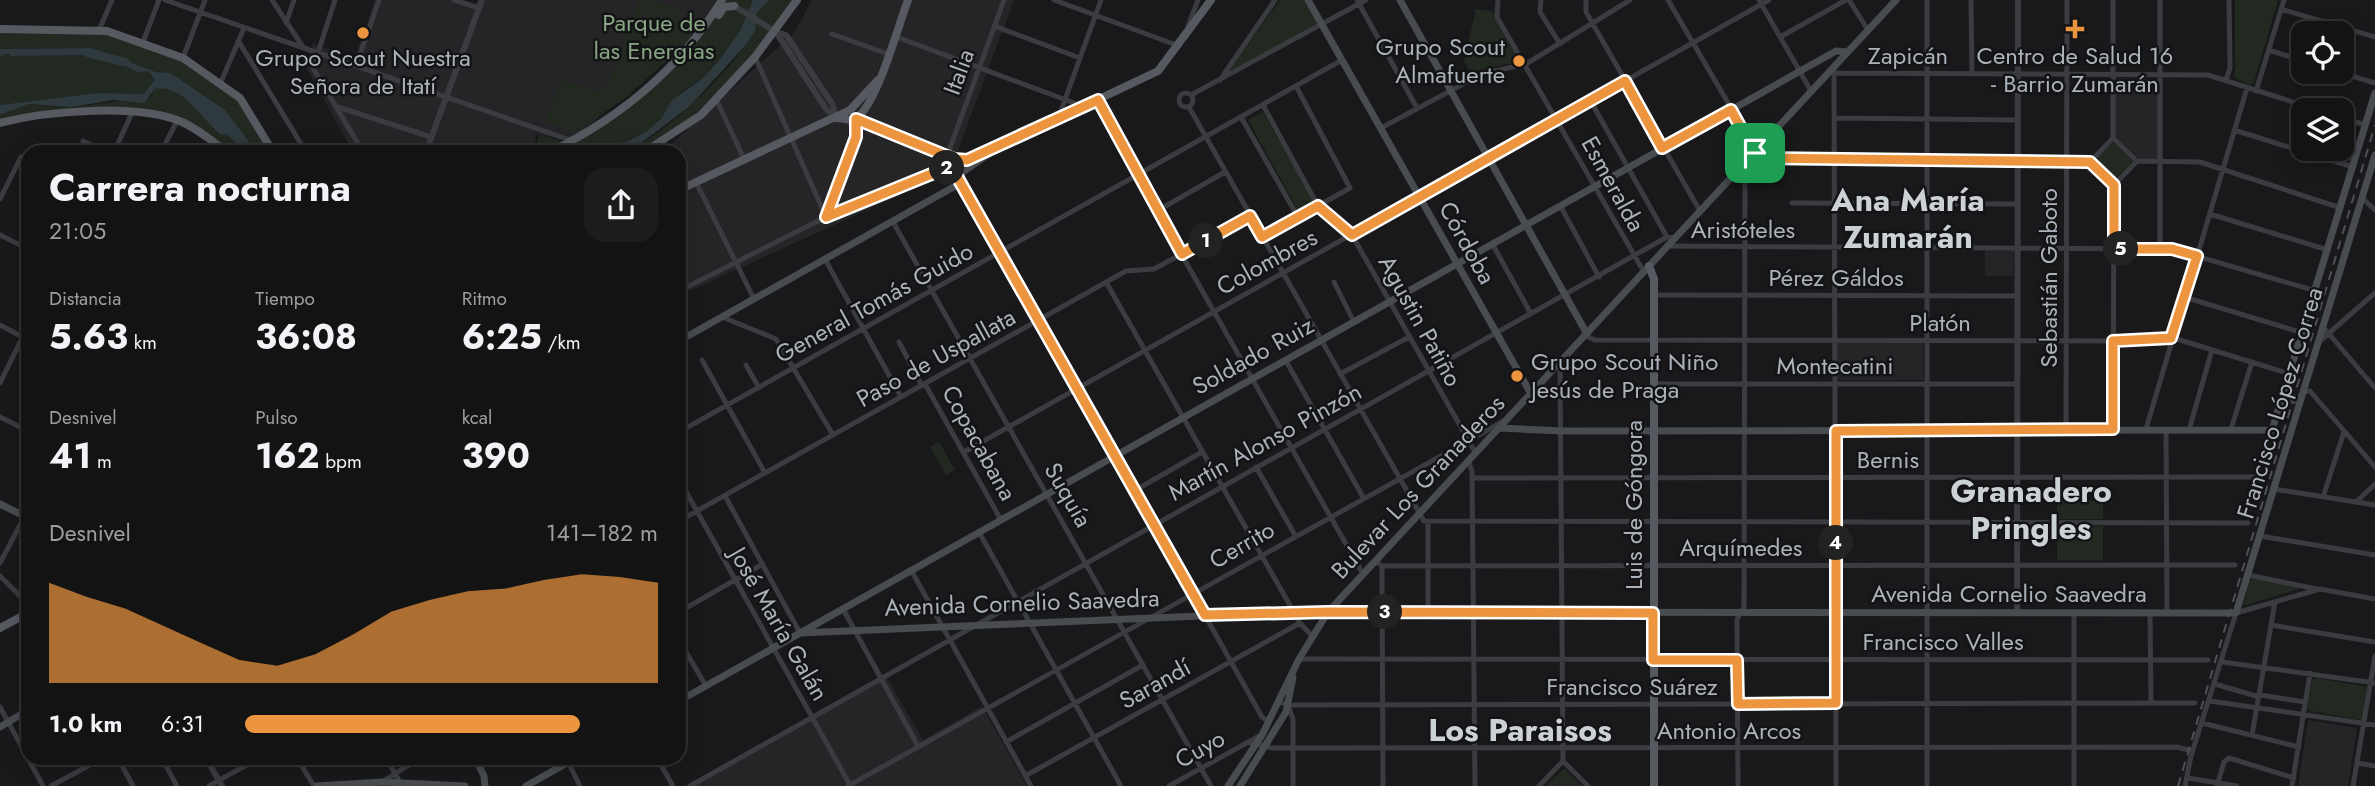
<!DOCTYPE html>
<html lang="es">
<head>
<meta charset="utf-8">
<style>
	:root { --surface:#131314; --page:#1c1c1d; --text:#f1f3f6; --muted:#9d9ea0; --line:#323234; --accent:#ed953e }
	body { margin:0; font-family:Jost,sans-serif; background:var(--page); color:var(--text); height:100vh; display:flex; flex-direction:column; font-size:26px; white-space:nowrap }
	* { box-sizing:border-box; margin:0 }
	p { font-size:23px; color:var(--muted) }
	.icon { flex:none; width:38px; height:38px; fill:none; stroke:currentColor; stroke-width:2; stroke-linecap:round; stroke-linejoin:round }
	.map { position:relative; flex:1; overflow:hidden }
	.sheet { position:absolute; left:21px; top:145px; width:665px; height:620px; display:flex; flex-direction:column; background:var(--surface); border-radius:21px; box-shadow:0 4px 18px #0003,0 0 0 2px var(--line) }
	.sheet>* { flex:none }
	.controls { position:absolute; left:2291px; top:21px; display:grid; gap:14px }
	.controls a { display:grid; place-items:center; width:63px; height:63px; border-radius:14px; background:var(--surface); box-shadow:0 4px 18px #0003,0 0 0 2px var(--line); font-size:35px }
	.pin { position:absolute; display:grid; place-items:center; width:60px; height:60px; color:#fff; margin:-30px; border-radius:14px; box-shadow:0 4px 10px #0006 }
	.km { position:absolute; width:35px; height:35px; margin:-18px; border-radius:50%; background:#222; color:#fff; font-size:19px; line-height:35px; text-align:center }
	.round { display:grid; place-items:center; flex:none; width:74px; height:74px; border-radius:21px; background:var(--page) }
	.headline { display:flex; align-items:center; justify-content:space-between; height:119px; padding:0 28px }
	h1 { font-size:38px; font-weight:700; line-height:52px }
	.figures { display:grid; grid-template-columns:repeat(3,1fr); gap:10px; height:119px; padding:7px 28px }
	.figures div { display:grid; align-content:center }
	.figures b { font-size:35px; font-weight:700 }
	.figures small { font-size:19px; font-weight:400 }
	.figures p { font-size:19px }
	.chart { height:196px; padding:14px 28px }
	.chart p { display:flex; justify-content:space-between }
	.chart svg { width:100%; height:126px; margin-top:7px; fill:var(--accent); opacity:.7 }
	ul { padding:0 28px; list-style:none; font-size:23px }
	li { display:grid; grid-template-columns:112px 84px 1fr; align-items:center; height:52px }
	li i { height:18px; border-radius:9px; background:var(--accent) }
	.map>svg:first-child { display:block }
	.built { fill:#252528 }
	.green { fill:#212921 }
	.water { fill:#2f3a3f }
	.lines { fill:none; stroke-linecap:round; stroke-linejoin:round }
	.river { stroke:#2f3a3f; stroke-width:9 }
	.minor { stroke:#3a3c40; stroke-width:5 }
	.tertiary { stroke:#3a3c40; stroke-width:6 }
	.secondary { stroke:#484b50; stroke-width:7 }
	.primary { stroke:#56595f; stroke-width:8 }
	.rail { stroke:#4d5055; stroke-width:2; stroke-dasharray:9 7; stroke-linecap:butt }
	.route-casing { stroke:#fff; stroke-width:14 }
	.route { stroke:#ed953e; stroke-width:9 }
	.poi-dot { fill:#ed953e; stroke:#141416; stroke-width:2.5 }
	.labels { text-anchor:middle; stroke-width:5; stroke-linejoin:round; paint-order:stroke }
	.park-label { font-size:24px; fill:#87a483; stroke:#141416 }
	.poi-label { font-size:24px; fill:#abb2ba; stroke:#141416 }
	.street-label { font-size:24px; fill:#abb2ba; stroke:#141416 }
	.district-label { font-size:32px; font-weight:bold; fill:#ccd1d6; stroke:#141416 }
</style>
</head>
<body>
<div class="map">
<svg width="2375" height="786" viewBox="0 0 2375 786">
	<rect width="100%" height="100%" fill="#19191b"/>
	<path class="built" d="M375,0H464L476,4L478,0H717L698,35L569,142L537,133L532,152H353L307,69L313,44L355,57Z
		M812,0H1014L950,172L679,296V152H662L794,33Z
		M2115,78L2159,79V159H2140L2115,137Z
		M1985,250L2014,251L2013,276H1985Z
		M1837,343H1923V380H1837Z
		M885,674L923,740L982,706L1027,786H685Z
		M2308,720L2357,728L2348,786H2298Z"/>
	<path class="green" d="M639,0H651L684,10L678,22L692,38L624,99L573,132L545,122L562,80L598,91L607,87Z
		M722,0H753L740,31L720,59L703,78L681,92L661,119L647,131L612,147L589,152H550L651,85Z
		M769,0H797C762,53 705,125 646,151C640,154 632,152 625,152C664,135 719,82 745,46C755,32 753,10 769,0Z
		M1280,0H1304L1318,24L1228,72Z
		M2235,0H2278L2254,82L2250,85L2235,78Z
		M1476,9L1492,11L1522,62L1485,68L1472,75L1464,61Z
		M0,29L99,30L183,58L228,87L273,152H257L225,110L171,73L156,72L91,48L0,49Z
		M9,53L11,56L106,55L148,71L155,80L143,94L97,93L0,105V57Z
		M155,88H170L203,113L213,129L226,134L246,152H227L184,123L133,113L57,112L0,123V115L29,104L71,107L151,97Z
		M1263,112L1315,204L1299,212L1248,120Z
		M539,134L566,143L543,152H535Z
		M2113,142L2133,161L2113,181L2093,162Z
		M939,442L955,470L946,475L930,447Z
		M2057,500L2103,501V519H2057Z
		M2057,526H2103V560H2057Z
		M2253,579L2305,587L2243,606L2249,582Z
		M2317,678L2367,687L2362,720L2310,711L2307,707L2312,680Z
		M1564,768L1582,786H1546Z"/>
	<path class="water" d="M753,0H769L757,13L755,31L744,47L690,106L632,150L589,152L627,141L647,131L661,119L672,100L703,78L720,59L740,31Z
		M92,48L156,72L171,73L225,110L257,152H246L226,134L221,135C202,120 183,84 155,89L144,103L114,100L71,107L29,104L0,115V105L97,93L143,94L155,80L148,71L137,72L106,55L11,56L9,53L0,57V49Z"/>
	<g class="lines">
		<path class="river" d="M88,53L125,62"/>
		<path class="minor" d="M165,0L573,141
			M272,0L303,47
			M335,0L313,68L363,152
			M454,0L479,8
			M1004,0L947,156L1262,717L1269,722
			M1054,0L1179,46
			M1357,0L1417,108
			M1498,0L1497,17L1644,272
			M1541,0L1540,12L1560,44
			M1586,0V12L1700,211
			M1668,0L1759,156L1846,161L2090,162L2114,185
			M1759,0L1811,91
			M1849,0L1868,30
			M1927,0V786
			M1971,0L1972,74
			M2281,9L2375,37
			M286,23L294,0
			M994,26L1080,58
			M1188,26L1198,0
			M99,30L112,0
			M832,34L888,54
			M894,36L1085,107
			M1780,37L1846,0
			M143,42L159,0
			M239,42L306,152
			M2269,50L2303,61
			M755,57L826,217
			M183,58L205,0
			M356,66L379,0
			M1834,67L1836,786
			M2339,72L2375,83
			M1833,73L2208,75L2318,110
			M1220,80L1275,0
			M2226,80L2230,68L2229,0
			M221,82L244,28
			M2256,91L2284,0
			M1179 100a7 7 0 1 1 14 0a7 7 0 1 1-14 0Z
			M1191,95L1366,0
			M716,99L744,159
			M1098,100L1137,176L1363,574
			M1590,100L1667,237
			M1263,105L1318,206L1352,235L1475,452
			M335,106L431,137
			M1189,107L1424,521L2248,523
			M1241,117L1298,217
			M1835,118L2017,120
			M2342,118L2366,125
			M1058,119L1101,0
			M1381,128L1482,74L1526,64L1630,0
			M2234,130L2353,167
			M2113,138L2137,161
			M83,141L106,152
			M114,152L132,113
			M161,152L177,121
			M2090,162L2113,138V0
			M696,182L754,299
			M2114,185L2137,161L2200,162L2341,208
			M2362,198L2375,210
			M0,199L21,157H28
			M1792,203L2017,204
			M1561,207L1599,277
			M1157,211L1225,172
			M2210,214L2328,250
			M826,217L856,137L857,121
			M893,222L1211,786
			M0,235L28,249
			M1262,237L1350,188L1296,86
			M1493,245L1531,314
			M1668,246L2172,249L2316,291
			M2160,249V0
			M826,261L901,397
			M1106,282L1300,623L1312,636
			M1334,282L1354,322
			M679,291L826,217L951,166
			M1654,295L2018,296
			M2184,297L2303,333
			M722,317L776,339L833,435
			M0,325L28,340
			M2324,328L2375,388
			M1586,336L1595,340L2132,341L2177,339L2290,374
			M2320,341L2375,293
			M899,342L922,386
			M702,360L765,473
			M1286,361L1363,497
			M1560,363L1563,761
			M746,365L759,388
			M1340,374L1409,337
			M0,383L28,326
			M925,384L1001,520
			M1653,384H2017
			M2283,398L2294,402L2304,392L2310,391L2375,467
			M0,417L28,431
			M2113,429L2114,185
			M2146,429L2247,88
			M2231,429L2252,362
			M2066,430L2067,0
			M2166,430L2167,613
			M2189,430L2212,350
			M679,432L1342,60
			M964,452L1769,0
			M1468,460L1472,471L1475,786
			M1256,467L1295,535
			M1472,478L2262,477
			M679,479L850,785
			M2274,489L2375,505
			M1134,491L1202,452
			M725,496L800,633
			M2323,497L2344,432
			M2356,502L2375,484
			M679,521L1126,271L1154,269L1250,217
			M1428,522V613
			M979,532L1121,786
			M2260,536L2375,555
			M1375,561L1382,566L2235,565
			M0,563L28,510
			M1382,566L1383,786
			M911,570L1031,786
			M2248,575L2317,589
			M0,576L28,604
			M843,609L918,746
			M679,612L763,564
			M2074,613V786
			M2150,613L2151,703
			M2271,625L2375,642
			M679,640L706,686
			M1299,659L2208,660
			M2222,662L2375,683
			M2215,684L2259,697
			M2260,695L2305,702
			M2210,701L2375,725
			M1279,702L1288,705L2195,703
			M1288,705L1293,719V786
			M0,707L43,786
			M2202,723L2299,747
			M2252,735L2275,602
			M1006,742L1143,665
			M1248,742L1272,748L2177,747L2192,751
			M118,758L133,786
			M297,758L314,786
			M386,758L400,782
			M657,758L673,786
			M1563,761L1588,786
			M568,762L580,786
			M2357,763L2375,766
			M166,766L177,786
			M1025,776L1300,623
			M2188,778L2237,786
			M382,782L420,758
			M51,786L103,758
			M209,786L259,758
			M690,786L1667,237L1675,238
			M848,786L1502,422
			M1169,786L1261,735
			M1539,786L1563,761
			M1738,786L1737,619L1744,607L1745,180L1742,167
			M2185,786L2191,756L2236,613L2320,589L2375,599
			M2217,786L2224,762L2229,758L2294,778
			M2292,786L2310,673
			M2353,786L2375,656"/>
		<path class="tertiary" d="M734,6L776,32L826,109L835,118
			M776,32L786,35L833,105L835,118
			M426,152L482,0
			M2017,613L2018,0
			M206,758L222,786"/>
		<path class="secondary" d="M1308,0L1531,394
			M1400,0L1587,334
			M679,341L957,185L963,172L990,153
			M1500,428L1563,431L2272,430L2375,93
			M0,504L28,518
			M800,633L1295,612L2236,613L2375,155
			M679,701L1836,51L1847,52
			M0,727L28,710
			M475,758L484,776L485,786
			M317,786L382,782L465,786
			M526,786L576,758
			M1228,786L1262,735L1299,659L1328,612L1896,0
			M1240,786L1286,712L1293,677"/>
		<path class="primary" d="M719,15L724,7L734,6
			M0,29L107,31L183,58L240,98L273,152
			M835,118C878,119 942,167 975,158L1158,71L1211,0
			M856,119C878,102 897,29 908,0
			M0,123C46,111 137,103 182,122C198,129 213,142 227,152
			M550,152C622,117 680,68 722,0
			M644,152L701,115L755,57L797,0
			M679,190L850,110L878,80
			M1649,266L1654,279V786
			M0,628L28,613"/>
		<path class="rail" d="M2178,786L2375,125"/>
	</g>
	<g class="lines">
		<defs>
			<path id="route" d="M1625,81L1662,148L1731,110L1755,153L1764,158L2090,162L2114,185V249H2172L2197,256L2171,338L2113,341V429L1836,431V703L1738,704L1737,660H1653V613L1328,612L1205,615L951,166L826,217L856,137V119L954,159L967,160L1098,100L1182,254L1250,216L1262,237L1318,206L1352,235Z"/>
		</defs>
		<use href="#route" class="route-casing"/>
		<use href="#route" class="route"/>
	</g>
	<g class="poi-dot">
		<path d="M2071.5 18.5h7v7h7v7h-7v7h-7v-7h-7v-7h7z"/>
		<circle cx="363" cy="33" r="7"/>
		<circle cx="1519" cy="61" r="7"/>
		<circle cx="1517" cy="376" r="7"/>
	</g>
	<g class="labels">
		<g class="park-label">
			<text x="654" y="31">Parque de<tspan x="654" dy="28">las Energías</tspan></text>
		</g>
		<g class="poi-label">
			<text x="1505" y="55" text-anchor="end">Grupo Scout<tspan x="1505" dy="28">Almafuerte</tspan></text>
			<text x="2075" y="64">Centro de Salud 16<tspan x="2075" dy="28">- Barrio Zumarán</tspan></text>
			<text x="363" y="66">Grupo Scout Nuestra<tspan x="363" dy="28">Señora de Itatí</tspan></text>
			<text x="1531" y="370" text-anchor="start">Grupo Scout Niño<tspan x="1531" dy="28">Jesús de Praga</tspan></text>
		</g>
		<g class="street-label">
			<text x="1908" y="64">Zapicán</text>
			<text transform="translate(959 72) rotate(-70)" y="8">Italia</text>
			<text transform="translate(1613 184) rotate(61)" y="8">Esmeralda</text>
			<text x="1743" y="238">Aristóteles</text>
			<text transform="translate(1467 243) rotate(61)" y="8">Córdoba</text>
			<text transform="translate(1267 262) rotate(-29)" y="8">Colombres</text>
			<text x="1836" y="286">Pérez Gáldos</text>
			<text transform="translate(2049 278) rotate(-90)" y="8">Sebastián Gaboto</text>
			<text transform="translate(874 303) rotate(-29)" y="8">General Tomás Guido</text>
			<text transform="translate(1420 321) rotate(61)" y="8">Agustin Patiño</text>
			<text x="1940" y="331">Platón</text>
			<text transform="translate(1253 356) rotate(-29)" y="8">Soldado Ruiz</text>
			<text transform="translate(936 358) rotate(-29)" y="8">Paso de Uspallata</text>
			<text x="1835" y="374">Montecatini</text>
			<text transform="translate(2280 403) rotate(-73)" y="8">Francisco López Correa</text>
			<text transform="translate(1265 442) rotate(-29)" y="8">Martín Alonso Pinzón</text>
			<text transform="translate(979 443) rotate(61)" y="8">Copacabana</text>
			<text x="1888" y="468">Bernis</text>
			<text transform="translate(1418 487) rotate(-47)" y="8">Bulevar Los Granaderos</text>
			<text transform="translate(1068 495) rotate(60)" y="8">Suquía</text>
			<text transform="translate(1634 505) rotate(-90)" y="8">Luis de Góngora</text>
			<text transform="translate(1242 545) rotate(-30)" y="8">Cerrito</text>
			<text x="1741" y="556">Arquímedes</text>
			<text x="2009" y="602">Avenida Cornelio Saavedra</text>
			<text transform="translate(1022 603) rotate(-2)" y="8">Avenida Cornelio Saavedra</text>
			<text transform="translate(779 624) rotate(60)" y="8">José María Galán</text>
			<text x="1943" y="650">Francisco Valles</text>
			<text transform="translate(1155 684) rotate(-29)" y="8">Sarandí</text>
			<text x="1632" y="695">Francisco Suárez</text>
			<text x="1729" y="739">Antonio Arcos</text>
			<text transform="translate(1200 749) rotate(-29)" y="8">Cuyo</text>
		</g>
		<g class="district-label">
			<text x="1908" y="211">Ana María<tspan x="1908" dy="37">Zumarán</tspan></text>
			<text x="2031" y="502">Granadero<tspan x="2031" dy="37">Pringles</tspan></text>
			<text x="1520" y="741">Los Paraisos</text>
		</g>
	</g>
</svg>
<div class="controls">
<a><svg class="icon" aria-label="locate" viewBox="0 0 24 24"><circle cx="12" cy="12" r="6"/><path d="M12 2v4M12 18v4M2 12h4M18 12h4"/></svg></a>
<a><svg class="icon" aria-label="layers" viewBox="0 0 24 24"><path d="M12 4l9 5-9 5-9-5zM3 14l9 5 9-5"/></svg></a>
</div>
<div class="pin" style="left:1755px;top:153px;background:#1e9e55"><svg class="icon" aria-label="arrive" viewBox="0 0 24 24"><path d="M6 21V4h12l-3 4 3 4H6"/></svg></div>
<b class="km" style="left:1206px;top:241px">1</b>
<b class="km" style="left:947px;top:168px">2</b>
<b class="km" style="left:1385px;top:612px">3</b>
<b class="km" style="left:1836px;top:543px">4</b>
<b class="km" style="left:2121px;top:249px">5</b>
<section class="sheet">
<div class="headline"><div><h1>Carrera nocturna</h1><p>21:05</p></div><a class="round"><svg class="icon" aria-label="share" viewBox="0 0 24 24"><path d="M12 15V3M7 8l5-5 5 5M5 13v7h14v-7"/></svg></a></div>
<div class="figures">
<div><p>Distancia</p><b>5.63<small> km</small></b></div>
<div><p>Tiempo</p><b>36:08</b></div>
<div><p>Ritmo</p><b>6:25<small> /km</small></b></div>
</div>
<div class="figures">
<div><p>Desnivel</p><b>41<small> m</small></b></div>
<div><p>Pulso</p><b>162<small> bpm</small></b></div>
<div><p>kcal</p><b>390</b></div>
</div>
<div class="chart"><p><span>Desnivel</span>141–182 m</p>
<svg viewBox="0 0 160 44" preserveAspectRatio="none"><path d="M0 44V9L10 14L20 18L30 24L40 30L50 36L60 38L70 34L80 27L90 19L100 15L110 12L120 11L130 8L140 6L150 7L160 9V44z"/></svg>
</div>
<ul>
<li><b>1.0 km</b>6:31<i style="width:81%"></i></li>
</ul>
</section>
</div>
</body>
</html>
